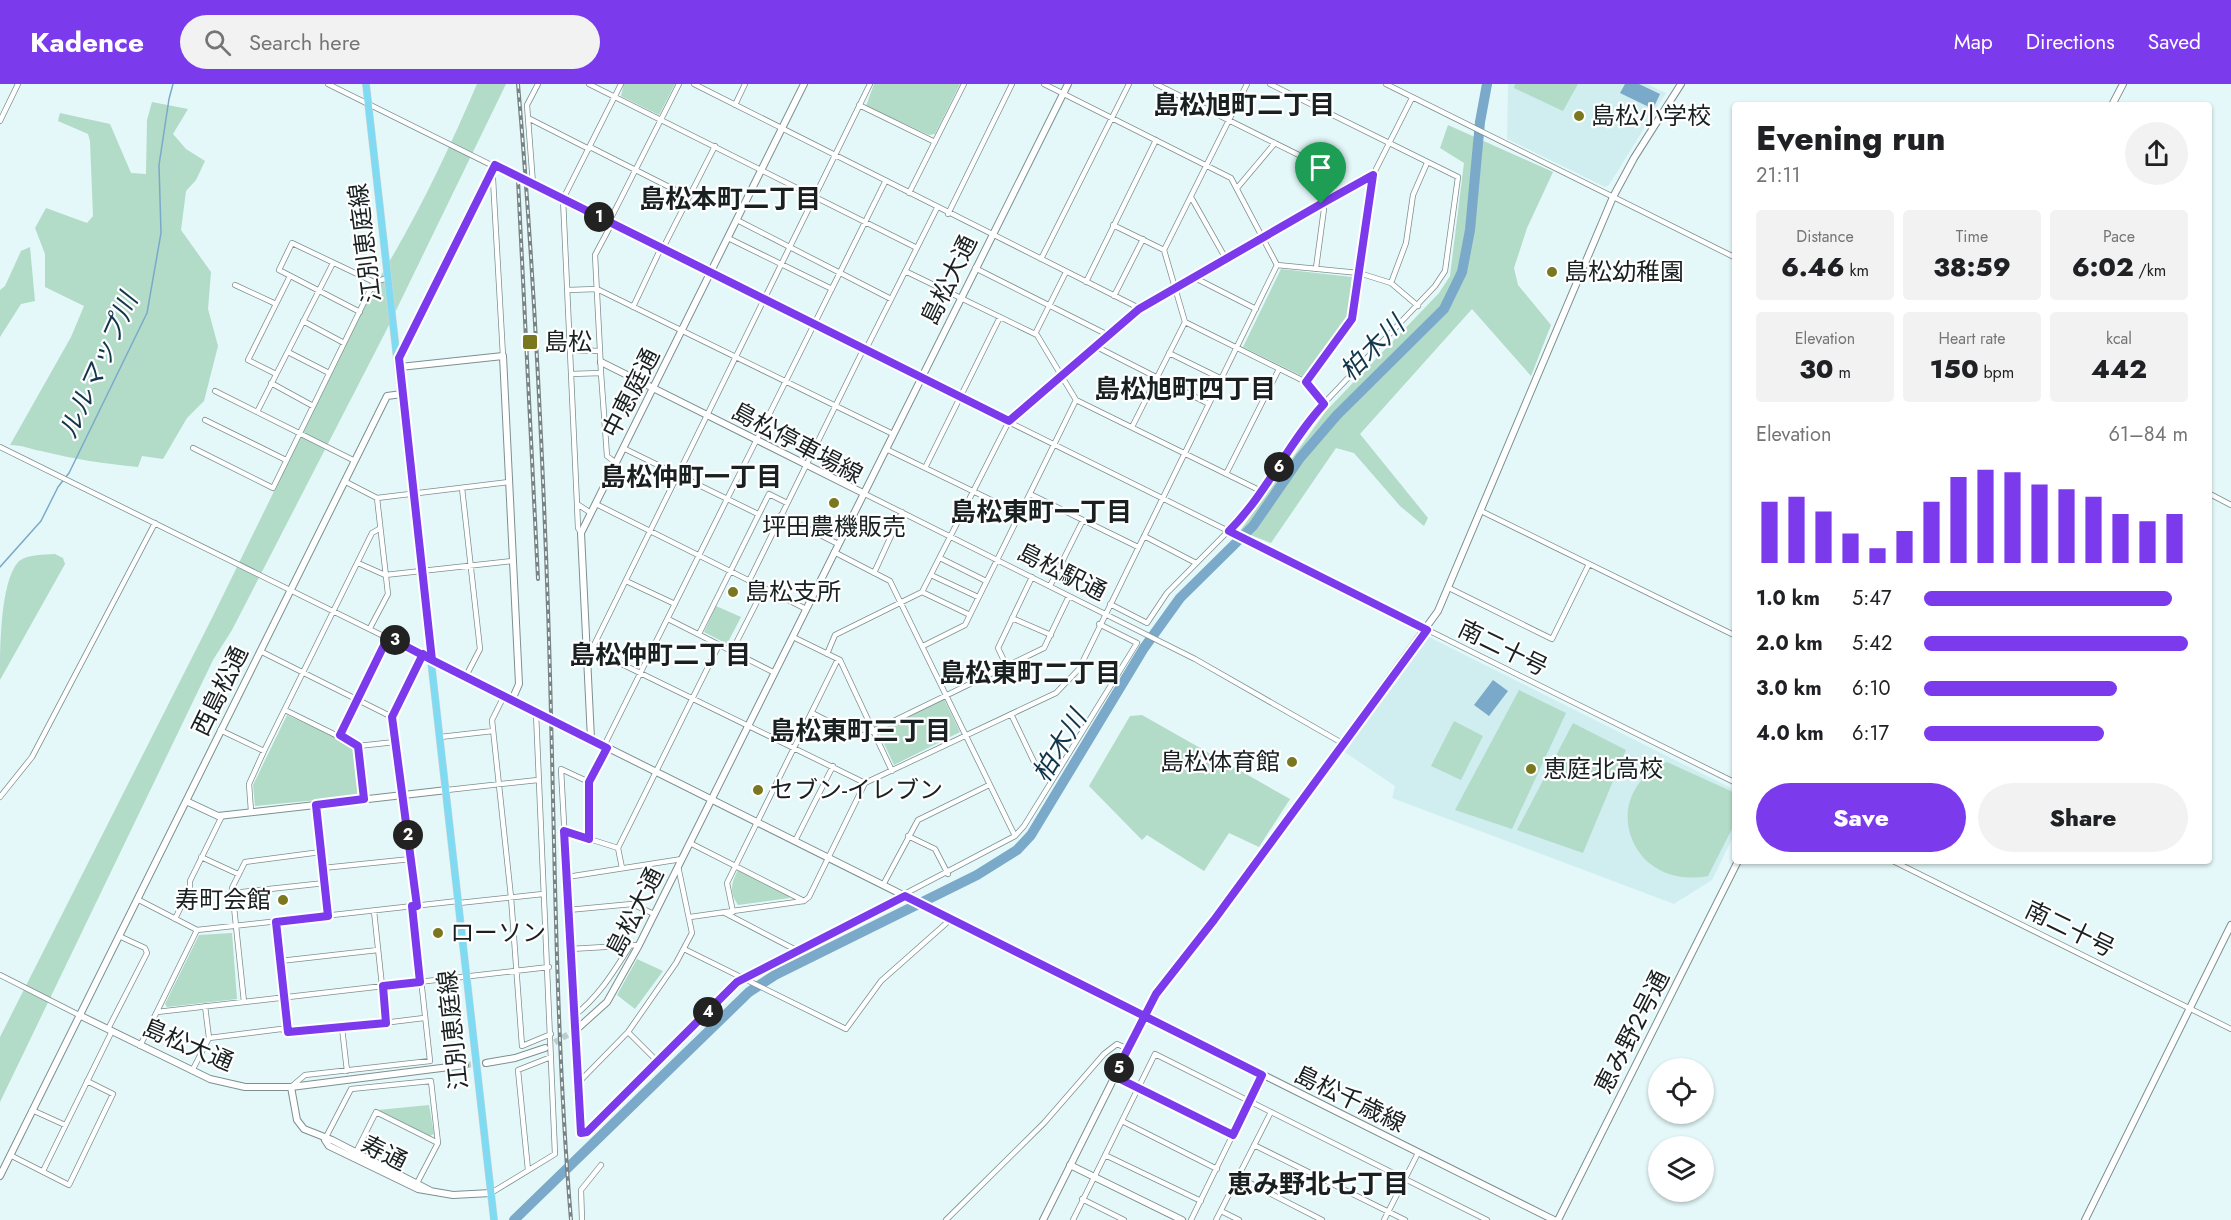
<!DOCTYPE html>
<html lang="en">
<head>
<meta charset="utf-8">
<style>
	:root { --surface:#fff; --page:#f2f2f2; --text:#202124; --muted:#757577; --accent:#7c3aed }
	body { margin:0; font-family:Jost,"Noto Sans JP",sans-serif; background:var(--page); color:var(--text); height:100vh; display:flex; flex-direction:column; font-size:22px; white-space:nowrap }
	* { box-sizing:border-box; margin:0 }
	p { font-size:20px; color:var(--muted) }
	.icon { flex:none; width:33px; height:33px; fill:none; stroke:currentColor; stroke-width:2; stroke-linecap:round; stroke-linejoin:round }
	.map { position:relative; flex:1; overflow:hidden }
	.panel { position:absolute; left:1732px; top:18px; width:480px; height:762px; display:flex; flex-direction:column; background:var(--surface); border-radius:6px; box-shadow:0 2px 4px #0004 }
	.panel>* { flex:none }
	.controls { position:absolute; left:1648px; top:974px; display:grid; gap:12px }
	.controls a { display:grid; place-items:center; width:66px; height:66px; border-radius:50%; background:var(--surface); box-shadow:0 2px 4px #0004; font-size:30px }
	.pin { position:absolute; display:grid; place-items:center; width:51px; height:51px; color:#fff; margin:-62px -26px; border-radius:50% 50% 50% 0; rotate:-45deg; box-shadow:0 0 6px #0007 }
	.pin .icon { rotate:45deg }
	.km { position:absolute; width:30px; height:30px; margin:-15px; border-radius:50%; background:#222; color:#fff; font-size:16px; line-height:30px; text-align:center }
	.round { display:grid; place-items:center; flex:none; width:63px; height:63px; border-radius:32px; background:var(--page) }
	.headline { display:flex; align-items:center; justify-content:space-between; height:102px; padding:0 24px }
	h1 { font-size:33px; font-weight:800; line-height:45px }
	.metrics { display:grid; grid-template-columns:repeat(3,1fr); gap:9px; height:102px; padding:6px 24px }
	.metrics div { display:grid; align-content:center; border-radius:6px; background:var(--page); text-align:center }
	.metrics b { font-size:26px; font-weight:800 }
	.metrics small { font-size:16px; font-weight:400 }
	.metrics p { font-size:16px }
	.chart { height:168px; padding:12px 24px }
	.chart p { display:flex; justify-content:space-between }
	.chart svg { width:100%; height:108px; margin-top:6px; stroke:var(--accent); stroke-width:6 }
	.button { display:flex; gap:12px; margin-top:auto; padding:12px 24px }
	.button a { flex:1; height:69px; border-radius:36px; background:var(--accent); color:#fff; font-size:24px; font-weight:800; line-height:69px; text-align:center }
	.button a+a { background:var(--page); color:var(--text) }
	ul { padding:0 24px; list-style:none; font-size:20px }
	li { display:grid; grid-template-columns:96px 72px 1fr; align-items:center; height:45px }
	li i { height:15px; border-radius:8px; background:var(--accent) }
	header { display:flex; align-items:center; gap:36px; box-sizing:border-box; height:84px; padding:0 30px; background:var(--accent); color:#fff }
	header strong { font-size:28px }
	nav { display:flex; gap:33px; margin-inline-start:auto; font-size:21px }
	.search { width:420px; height:54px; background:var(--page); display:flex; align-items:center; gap:15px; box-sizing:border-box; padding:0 21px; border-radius:33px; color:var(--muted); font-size:22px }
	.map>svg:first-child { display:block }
	.built { fill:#d0eef0 }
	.green { fill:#b2dbc8 }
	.water { fill:#7ba9c9 }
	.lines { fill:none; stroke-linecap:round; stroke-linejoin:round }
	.stream { stroke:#7ba9c9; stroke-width:1.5 }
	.river { stroke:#7ba9c9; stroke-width:10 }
	.secondary-tunnel { stroke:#bbcdce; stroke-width:6; stroke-dasharray:6 3; stroke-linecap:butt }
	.street-casing { stroke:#7d8f90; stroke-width:6 }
	.secondary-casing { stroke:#7d8f90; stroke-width:8 }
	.primary-casing { stroke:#d6d7d7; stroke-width:8 }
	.street { stroke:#fff; stroke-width:4.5 }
	.secondary { stroke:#fff; stroke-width:6 }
	.primary { stroke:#80dbf2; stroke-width:7 }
	.rail-casing { stroke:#778485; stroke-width:4 }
	.rail { stroke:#fff; stroke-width:1.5; stroke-dasharray:4.5; stroke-linecap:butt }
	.route-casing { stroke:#fff; stroke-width:12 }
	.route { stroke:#7c3aed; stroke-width:8 }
	.poi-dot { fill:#79781f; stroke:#fff; stroke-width:2 }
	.labels { text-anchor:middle; stroke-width:4.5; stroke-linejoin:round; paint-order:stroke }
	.poi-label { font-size:24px; fill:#192021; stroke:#fff; text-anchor:start }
	.street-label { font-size:24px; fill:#192021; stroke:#fff }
	.neighbourhood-label { font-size:26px; font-weight:bold; fill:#192021; stroke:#fff }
	.water-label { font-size:26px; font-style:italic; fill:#11374d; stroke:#fff }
</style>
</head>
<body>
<header>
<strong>Kadence</strong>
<div class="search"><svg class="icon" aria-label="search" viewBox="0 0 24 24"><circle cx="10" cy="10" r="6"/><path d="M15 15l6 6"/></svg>Search here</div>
<nav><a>Map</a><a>Directions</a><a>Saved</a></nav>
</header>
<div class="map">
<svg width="2231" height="1136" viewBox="0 0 2231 1136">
	<rect width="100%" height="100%" fill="#e4f8f9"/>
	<path class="built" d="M1508,0H1647L1666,9L1609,101L1605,103L1507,55Z
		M1427,552L1735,706V749L1712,796L1674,820L1392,714L1395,702L1343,667Z"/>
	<path class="green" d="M477,0H506L386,247L232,546L213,576L0,1018V953L212,534L374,203C414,139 447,70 477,0Z
		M624,0H675L659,31L621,12Z
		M874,0H960L935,50L929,51L866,22Z
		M1515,0H1578L1563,27L1514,4Z
		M152,18L188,25L173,50L186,65L205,77L196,96L186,107L181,146L211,188L208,225L218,262L204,317L187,334L163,375L142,372L138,383C106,380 73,375 41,367C30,365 22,361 10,361L71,253L84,222L45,203V170L35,144L46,124L87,139L93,132L90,57L88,50L58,37L60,29L110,40L131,89L146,90L147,36Z
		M1448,41L1553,88L1527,144L1514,184L1518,201L1551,241L1531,292L1472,225L1360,350L1428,434L1424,442L1400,422L1354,369L1336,364L1271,459L1240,447L1326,327L1439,209L1450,192L1464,79L1440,64Z
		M30,163L35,217L21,220L0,253V206L5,202L21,167Z
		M1281,185L1352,193L1348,233L1304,293L1243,263Z
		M55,470L63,474L65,480L0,596C0,564 0,497 19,477C29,470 44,471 55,470Z
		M716,522L741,533L727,560L704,548Z
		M1519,606L1566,629L1512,745L1455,726Z
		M944,615L960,648L894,681L878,647Z
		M287,631L352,661L355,665L359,712L255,722L253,701Z
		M1142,631L1290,715L1259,763L1229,749L1204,787L1147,751L1142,756L1089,702L1130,632Z
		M1454,637L1483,652L1461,696L1431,682Z
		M1573,639L1626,666L1583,769L1517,746Z
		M1667,678L1735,709V739L1708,792C1628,807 1596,709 1667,678Z
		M738,786L788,811L790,814L738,821C729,808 731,799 738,786Z
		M232,849L237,915L167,923L165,920L199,851Z
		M637,875L663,887L635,925L617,911Z
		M429,1021L434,1050L430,1052L378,1026Z"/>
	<path class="water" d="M1625,0H1639L1660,10L1653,25L1620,9Z
		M1493,596L1508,607L1489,632L1474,621Z"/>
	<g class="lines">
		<path class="stream" d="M0,483L41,437L58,403L69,389L147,229L161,149L159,81L169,15L173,0"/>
		<path class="river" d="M514,1136L749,908L775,891L977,791L1017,766L1031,751L1144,564L1180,514L1253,442L1300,374L1337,331L1444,225L1462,188L1470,146L1480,38L1487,0"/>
		<path class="secondary-tunnel" d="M547,963L577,945
			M465,981L486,979"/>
		<defs>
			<path id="street" d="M328,0L1736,699
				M589,0L917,164
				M694,0L1139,224
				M1044,0L1231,94L1277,181
				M1156,0L1319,81L1337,111
				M1386,0L1736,174
				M735,21L745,0
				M859,21L935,58
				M528,34L589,65
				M0,37L18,0
				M590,63L689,113
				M490,91L493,95L503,272
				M533,100L527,21L538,0
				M1238,103L1275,59
				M909,109L964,0
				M1191,113L1226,175
				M948,130L1012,0
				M737,136L891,215
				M609,138L679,0
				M1113,141L1164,166L1185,238L1306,298L1324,320
				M728,154L832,205
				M663,164L715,62
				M1164,166L1247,0
				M1041,175L1129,0
				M1277,181L1359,189L1391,199L1418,222
				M975,184L1108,251
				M1316,184L1324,125L1321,120
				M905,187L1037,251L1076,316L1263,408
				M1196,191L1199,196L1256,225
				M1086,198L1156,56
				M1391,199L1406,159L1413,111L1427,79
				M235,201L276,220
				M568,206L597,205L893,350
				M1114,212L1143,155
				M633,223L661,164
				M360,228L279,186L292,159L374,198L388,194
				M303,237L344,259
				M1035,250L1066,188
				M1095,262L1209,320
				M866,265L937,124
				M571,266L600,267L601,289L571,290
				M600,267L595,171L612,139
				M288,268L329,289
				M1169,269L1222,295
				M399,274L495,81
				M601,289L607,372L616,379
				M276,290L248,276L290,192
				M1306,298L1352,235L1373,91
				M271,299L313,322
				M215,307L355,377
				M257,328L333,179
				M205,336L286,376
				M1132,343L1185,238
				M0,363L430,575
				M193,364L273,404L374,198
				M623,364L758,430
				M886,365L1020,430
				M925,384L1000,233
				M1226,390L1279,285
				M344,397L377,414L509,398
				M462,404L480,565L466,592
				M863,409L1195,575L1342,659
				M1030,410L1138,463
				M2210,410L2231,421
				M577,420L578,444L581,449
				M596,420L806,525
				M1481,427L1736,552
				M591,429L577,420L563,115L621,0
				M781,431L838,460
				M1144,452L1196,479
				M834,468L890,497L1015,752
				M940,474L986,497
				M358,479L385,491L513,477
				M874,489L902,428
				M931,491L978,513
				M626,497L675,520
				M749,497L864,264
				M1050,502L1083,436
				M1449,504L1552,555L1589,480
				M922,508L970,531
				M1110,520L1147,539L1167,509L1252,423L1311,333L1435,202L1445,187L1458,93L1270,0
				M1012,534L1051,551
				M668,535L775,589
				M370,544L388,510L377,414
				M699,550L769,410L787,419
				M793,553L840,576L892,687
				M923,562L965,541L1076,316
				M589,564L865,699
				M592,565L870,0
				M260,567L392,633
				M732,567L764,504
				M827,570L835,551L922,508L1009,337L1139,224L1373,91L1412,14
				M1007,583L998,564L1032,493
				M504,612L492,636L511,813L522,962L551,950
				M285,626L358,662L364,715
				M812,629L859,653L873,647L1044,564L1069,512
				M1011,630L1037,684L1053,695
				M220,646L264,667
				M340,651L388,553
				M440,653L493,647
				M358,662L395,658
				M604,662L885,98
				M589,698L561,685L581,1049L587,1048L737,898L1015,752L1024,742L1137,559L1099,540
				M447,706L538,696
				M401,711L392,633L423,570
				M404,711L417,822
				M0,713L32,673L155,439
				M316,721L328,832
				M251,727L249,700L264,667L372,449L379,445
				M564,747L618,764
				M908,752L935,765L948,790
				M589,755V698L607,664
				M795,757L833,682
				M690,759L804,817
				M201,773L238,790
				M1893,777L2231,945
				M323,784L411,775
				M622,784L618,764L719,561
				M567,793L682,775
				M883,801L918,736L989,701
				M232,809L325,799
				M137,815L197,846L458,817
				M459,819L543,810
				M568,826L632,820L654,830
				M374,827L386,939
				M733,828L727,799L838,575
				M725,829L798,867
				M690,833L804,817L809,813L865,699L1056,609L1079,585L1277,181
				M175,835L190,804V797L222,732
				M276,838L288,948
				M570,865L639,861
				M684,865L846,945L881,897L951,835
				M280,877L378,866
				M0,891L79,931
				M244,918L232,804L245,778L321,768
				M205,922L209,954
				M157,928L549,883
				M574,932C599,912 613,889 630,862
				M342,944L347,987
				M108,945L147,869L145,864L119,852
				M628,948L658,978
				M140,962L197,846
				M192,987L209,954L281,945L293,950L424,934
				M1115,992L1233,1051
				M580,997L628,948L676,879L692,849L678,782
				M291,1003L305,991L430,977L413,822
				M32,1026L65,1041
				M1122,1037L1217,1085
				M325,1055L351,1005L431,997L438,1059L416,1101
				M1254,1061L1405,1136
				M10,1071L69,1101L113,1010L87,997
				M1105,1071L1201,1117
				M353,1074L376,1028L438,1059
				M528,1086L518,986L551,973
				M43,1087L112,947
				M1238,1093L1322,1136
				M491,1109L555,1070L536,629
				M1082,1115L1124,1136
				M1221,1127L1239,1136
				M582,1136L581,1106L601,1081
				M946,1136L1044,1039L1104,970L1117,960L1128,965
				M1073,1136L1155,970L1487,1136
				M1191,1136L1262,991
				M1216,1136L1271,1028
				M1384,1136L1418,1069"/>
			<path id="secondary" d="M2112,21L2123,0
				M601,278L863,409
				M400,283L503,272L519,600L512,616
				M432,576L1554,1136
				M591,655L581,449L804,0
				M186,717L218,732L447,706
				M79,931L210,995L245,1003H291L465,981
				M577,945L607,918L639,861L1068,0
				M486,979L515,974L545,964
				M291,1003L297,1036L304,1045L332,1056L431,1107
				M325,1056L329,1062L418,1105L453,1111L491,1109
				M1070,1081L1182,1136
				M0,1092L387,312L402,310
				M1043,1136L1156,910L1214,836L1438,527L1613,113L1634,74L1681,0
				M1558,1136L1738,777
				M2085,1136L2231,841"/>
			<path id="primary" d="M366,0L494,1136"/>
		</defs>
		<use href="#street" class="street-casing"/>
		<use href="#secondary" class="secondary-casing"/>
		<use href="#primary" class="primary-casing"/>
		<use href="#street" class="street"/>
		<use href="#secondary" class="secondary"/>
		<use href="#primary" class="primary"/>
		<defs>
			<path id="rail" d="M518,0C533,174 542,350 548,525C555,728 554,933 571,1136
				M518,96L538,495"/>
		</defs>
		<use href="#rail" class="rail-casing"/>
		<use href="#rail" class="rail"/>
	</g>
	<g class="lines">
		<defs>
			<path id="route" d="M1321,120L1139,225L1009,337L495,81L399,274L432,576L423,570L392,633L417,822H412L420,898L383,902L386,939L288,948L276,838L328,832L316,721L364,715L358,662L340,651L388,553L432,576L607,664L589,698V755L564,747L581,1049L587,1048L737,898L905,812L1262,991L1233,1051L1114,992L1156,910L1214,836L1427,546L1229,447C1267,409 1288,359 1324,320L1306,298L1352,235L1373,91L1321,120"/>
		</defs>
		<use href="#route" class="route-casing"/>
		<use href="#route" class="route"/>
	</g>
	<g class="poi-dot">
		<circle cx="1579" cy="32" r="6"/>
		<circle cx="1552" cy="188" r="6"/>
		<rect x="522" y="250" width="16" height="16" rx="3"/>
		<circle cx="834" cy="419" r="6"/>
		<circle cx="733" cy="508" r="6"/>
		<circle cx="1292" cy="678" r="6"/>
		<circle cx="1531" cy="685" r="6"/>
		<circle cx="758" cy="706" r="6"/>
		<circle cx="283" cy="816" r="6"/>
		<circle cx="438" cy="849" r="6"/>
	</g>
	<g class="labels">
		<g class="poi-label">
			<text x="1591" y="40">島松小学校</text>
			<text x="1564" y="196">島松幼稚園</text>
			<text x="544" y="266">島松</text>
			<text x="834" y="451" text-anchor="middle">坪田農機販売</text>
			<text x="745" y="516">島松支所</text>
			<text x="1280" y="686" text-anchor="end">島松体育館</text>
			<text x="1543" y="693">恵庭北高校</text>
			<text x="770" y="714">セブン-イレブン</text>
			<text x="271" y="824" text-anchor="end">寿町会館</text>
			<text x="450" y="857">ローソン</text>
		</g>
		<g class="street-label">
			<text transform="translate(365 159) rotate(-97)" y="8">江別恵庭線</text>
			<text transform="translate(949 196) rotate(-64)" y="8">島松大通</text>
			<text transform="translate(631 309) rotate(-63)" y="8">中恵庭通</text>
			<text transform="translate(797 359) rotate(28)" y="8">島松停車場線</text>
			<text transform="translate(1062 488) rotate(27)" y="8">島松駅通</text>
			<text transform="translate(1503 564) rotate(26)" y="8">南二十号</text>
			<text transform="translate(220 607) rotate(-64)" y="8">西島松通</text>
			<text transform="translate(635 828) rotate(-63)" y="8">島松大通</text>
			<text transform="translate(2070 845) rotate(26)" y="8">南二十号</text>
			<text transform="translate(453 946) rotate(-96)" y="8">江別恵庭線</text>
			<text transform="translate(1632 948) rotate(-63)" y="8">恵み野２号通</text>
			<text transform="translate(188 961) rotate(23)" y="8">島松大通</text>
			<text transform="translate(1350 1015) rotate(26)" y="8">島松千歳線</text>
			<text transform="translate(384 1069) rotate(26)" y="8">寿通</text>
		</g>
		<g class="neighbourhood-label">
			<text x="1244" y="30">島松旭町二丁目</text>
			<text x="730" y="124">島松本町二丁目</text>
			<text x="1185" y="314">島松旭町四丁目</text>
			<text x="691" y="402">島松仲町一丁目</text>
			<text x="1041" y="437">島松東町一丁目</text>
			<text x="660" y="580">島松仲町二丁目</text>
			<text x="1030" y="598">島松東町二丁目</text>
			<text x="860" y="656">島松東町三丁目</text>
			<text x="1318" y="1109">恵み野北七丁目</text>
		</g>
		<g class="water-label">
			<text transform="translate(1372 264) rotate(-45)" y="9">柏木川</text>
			<text transform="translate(98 282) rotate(-66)" y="9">ルルマップ川</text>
			<text transform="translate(1059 662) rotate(-59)" y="9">柏木川</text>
		</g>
	</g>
</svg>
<div class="controls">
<a><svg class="icon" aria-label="locate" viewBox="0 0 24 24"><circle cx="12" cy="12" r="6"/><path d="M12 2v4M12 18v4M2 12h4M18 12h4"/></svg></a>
<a><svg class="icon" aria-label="layers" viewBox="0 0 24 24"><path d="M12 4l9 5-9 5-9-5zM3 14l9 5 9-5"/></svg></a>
</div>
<div class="pin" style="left:1321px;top:120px;background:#1e9e55"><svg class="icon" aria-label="arrive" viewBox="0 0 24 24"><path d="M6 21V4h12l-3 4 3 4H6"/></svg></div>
<b class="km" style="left:599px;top:133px">1</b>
<b class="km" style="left:408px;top:751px">2</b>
<b class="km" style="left:395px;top:556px">3</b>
<b class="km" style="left:708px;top:928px">4</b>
<b class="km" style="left:1119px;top:984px">5</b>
<b class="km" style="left:1279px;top:383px">6</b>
<section class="panel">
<div class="headline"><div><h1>Evening run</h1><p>21:11</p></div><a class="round"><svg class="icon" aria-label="share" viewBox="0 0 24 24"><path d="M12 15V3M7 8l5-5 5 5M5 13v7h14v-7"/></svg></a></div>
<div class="metrics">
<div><p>Distance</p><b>6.46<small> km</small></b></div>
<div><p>Time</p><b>38:59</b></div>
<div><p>Pace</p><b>6:02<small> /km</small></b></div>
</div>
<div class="metrics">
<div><p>Elevation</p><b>30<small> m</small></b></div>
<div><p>Heart rate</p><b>150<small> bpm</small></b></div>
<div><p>kcal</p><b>442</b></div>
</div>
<div class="chart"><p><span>Elevation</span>61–84 m</p>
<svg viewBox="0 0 160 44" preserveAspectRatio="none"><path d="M5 44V19M15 44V17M25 44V23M35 44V32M45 44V38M55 44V31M65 44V19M75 44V9M85 44V6M95 44V7M105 44V12M115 44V14M125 44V17M135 44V24M145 44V27M155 44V24"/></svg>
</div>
<ul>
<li><b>1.0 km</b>5:47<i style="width:94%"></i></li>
<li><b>2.0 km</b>5:42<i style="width:100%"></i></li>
<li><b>3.0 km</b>6:10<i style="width:73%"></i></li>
<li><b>4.0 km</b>6:17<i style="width:68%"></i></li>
</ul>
<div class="button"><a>Save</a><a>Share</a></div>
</section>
</div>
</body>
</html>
